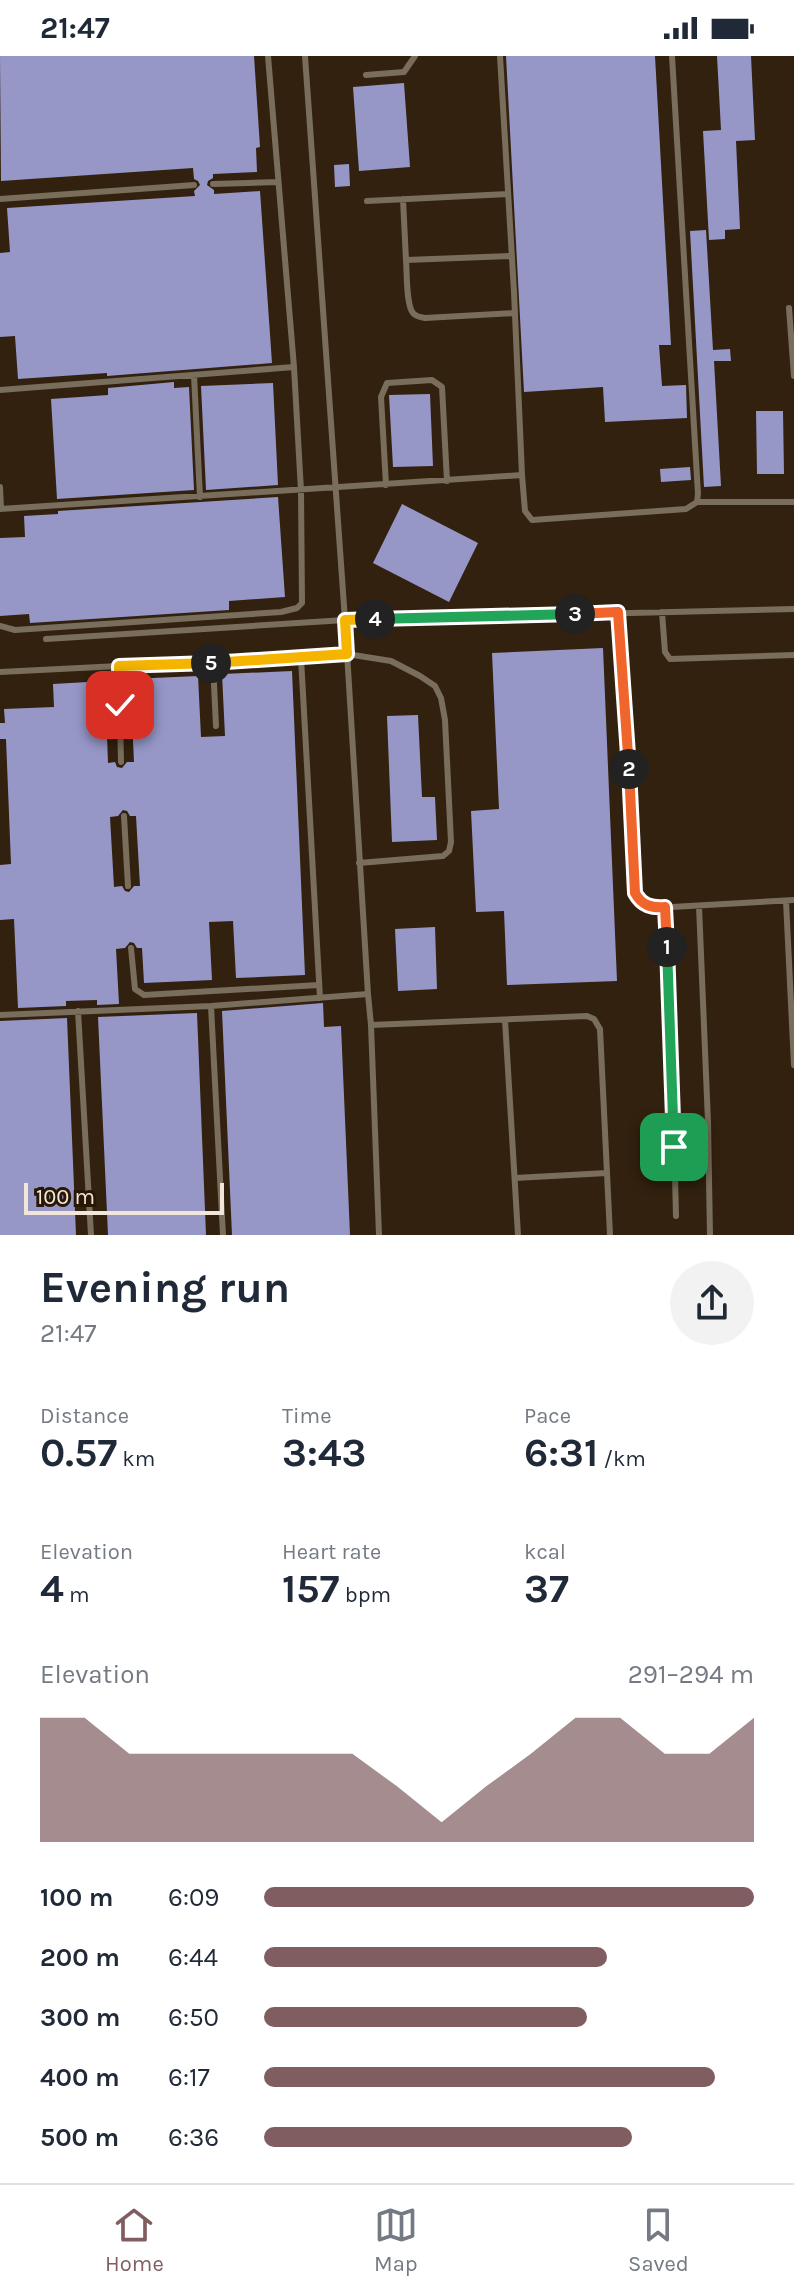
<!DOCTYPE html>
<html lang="en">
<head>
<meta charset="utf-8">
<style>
	:root { --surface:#fff; --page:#f2f2f3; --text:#1f2937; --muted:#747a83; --line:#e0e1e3; --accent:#7f5d61 }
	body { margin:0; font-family:Karla,sans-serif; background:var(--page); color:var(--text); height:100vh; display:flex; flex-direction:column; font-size:30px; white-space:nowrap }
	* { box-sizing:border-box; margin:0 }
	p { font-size:26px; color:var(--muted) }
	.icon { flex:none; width:44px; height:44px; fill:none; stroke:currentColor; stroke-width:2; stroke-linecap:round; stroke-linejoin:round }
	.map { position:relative; height:1179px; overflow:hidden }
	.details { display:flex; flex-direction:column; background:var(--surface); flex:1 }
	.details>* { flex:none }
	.scale { position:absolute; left:24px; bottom:20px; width:200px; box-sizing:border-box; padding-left:8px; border:4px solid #f2e6da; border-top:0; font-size:22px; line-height:28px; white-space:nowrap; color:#f2e6da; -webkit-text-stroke:6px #281705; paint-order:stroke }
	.pin { position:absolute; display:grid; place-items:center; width:68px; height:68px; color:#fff; margin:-34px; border-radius:16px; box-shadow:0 4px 12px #0006 }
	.km { position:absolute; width:40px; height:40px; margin:-20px; border-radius:50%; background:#222; color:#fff; font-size:22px; line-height:40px; text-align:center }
	.round { display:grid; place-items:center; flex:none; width:84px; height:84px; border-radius:42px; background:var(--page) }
	.head { display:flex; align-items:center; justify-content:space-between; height:136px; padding:0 40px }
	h1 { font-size:44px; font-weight:700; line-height:60px }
	.figures { display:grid; grid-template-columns:repeat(3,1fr); gap:12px; height:136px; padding:8px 40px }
	.figures div { display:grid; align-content:center }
	.figures b { font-size:40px; font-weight:700 }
	.figures small { font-size:22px; font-weight:400 }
	.figures p { font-size:22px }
	.chart { height:224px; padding:16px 40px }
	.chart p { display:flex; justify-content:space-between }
	.chart svg { width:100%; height:144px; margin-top:8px; fill:var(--accent); opacity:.7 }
	ul { padding:0 40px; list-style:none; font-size:26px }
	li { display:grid; grid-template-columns:128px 96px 1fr; align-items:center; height:60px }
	li i { height:20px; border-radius:10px; background:var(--accent) }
	.status { display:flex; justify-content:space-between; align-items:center; height:56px; padding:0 40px; background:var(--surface); direction:ltr }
	.status svg { height:22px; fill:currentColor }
	.dock { display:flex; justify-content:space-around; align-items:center; height:112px; border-top:2px solid var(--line); background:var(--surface); font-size:22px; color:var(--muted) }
	.dock a { display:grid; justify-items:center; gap:4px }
	.dock .current { color:var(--accent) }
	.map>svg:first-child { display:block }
	.building { fill:#9697c7; fill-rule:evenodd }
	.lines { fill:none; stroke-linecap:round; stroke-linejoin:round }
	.service { stroke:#786e5b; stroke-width:6 }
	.split-1-casing { stroke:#fff; stroke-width:16 }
	.split-2-casing { stroke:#fff; stroke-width:16 }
	.split-3-casing { stroke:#fff; stroke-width:16 }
	.split-4-casing { stroke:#fff; stroke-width:16 }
	.split-5-casing { stroke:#fff; stroke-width:16 }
	.split-6-casing { stroke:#fff; stroke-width:16 }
	.split-1 { stroke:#22a559; stroke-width:10 }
	.split-2 { stroke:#f0652b; stroke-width:10 }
	.split-3 { stroke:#f0652b; stroke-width:10 }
	.split-4 { stroke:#22a559; stroke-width:10 }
	.split-5 { stroke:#f5b400; stroke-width:10 }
	.split-6 { stroke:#f5b400; stroke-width:10 }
</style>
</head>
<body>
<div class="status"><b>21:47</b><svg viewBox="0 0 49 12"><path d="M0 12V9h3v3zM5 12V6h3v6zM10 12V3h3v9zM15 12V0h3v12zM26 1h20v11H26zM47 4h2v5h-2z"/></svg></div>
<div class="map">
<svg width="794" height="1179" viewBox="0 0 794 1179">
	<rect width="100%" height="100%" fill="#32210e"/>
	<path class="building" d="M0,0H254L260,91L256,92L257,116L213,118V122L208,125L207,129L214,134V138L260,135L272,307L107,320V317L18,323L15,280L0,281V197L10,196L7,152L195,140L194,135L200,129L198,125L194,123L193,112L1,125Z
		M506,0H655L671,289H659L662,330L686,329L687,362L605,366L603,331L524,336Z
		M717,0H751L755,84L736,85L740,173L725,174V183L709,184L703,75L721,74Z
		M404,27L410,111L359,115L353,31Z
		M349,108L350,130L335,131L334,109Z
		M706,174L713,294L730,293L731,305H714L721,430L704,431L690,175Z
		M174,326V332L189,331L194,434L57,443L51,343L108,339V332Z
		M273,327L278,429L206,434L201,330Z
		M430,338L433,410L393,411L389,339Z
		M756,355H783L784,418H757Z
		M690,411L691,424L661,426L660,413Z
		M278,441L285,541L229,545V554L30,567L29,558L0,560V482L25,481L24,460L58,458V455Z
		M402,448L478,487L449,546L373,507Z
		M603,592L617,925L507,929L504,855L476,856L471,755L499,753L492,597Z
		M292,615L305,919L236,922L233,865L209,866L212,924L144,927L142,892H137L134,887L130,886L125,892L116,893L119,948L97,949V944L66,945V950L18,952L14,863L0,864V809L11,808L6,683H0V667H5L4,653L54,651L53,628L105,625L108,707L115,706L117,711L122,712L127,706H134L130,623L198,620L201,681L225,680L222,618ZM123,754L127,755L130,760H136L140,830H134L129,836L125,835L122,830L114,831L110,761L118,760Z
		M418,659L422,741H435L437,784L392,786L387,660Z
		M435,871L437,933L398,935L395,873Z
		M323,947L324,971L341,970L350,1179H232L222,955Z
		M197,957L206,1179H108L98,961Z
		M67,962L76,1179H0V965Z"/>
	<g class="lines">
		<path class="service" d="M305,0L345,564L368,938
			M500,0L514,236L522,419
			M366,19L404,16L415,0
			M213,128L278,126
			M0,143L194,129
			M403,143L406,204
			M367,145L508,138
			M512,200L406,204C407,216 406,249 413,257C416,261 420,261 425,262L515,257
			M789,252L794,320
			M194,319L200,441
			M0,334L294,311
			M386,429L381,341L387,327L432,324L442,331L447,425
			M0,431L1,452
			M697,446H794
			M0,453L522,419L525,455L532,464L686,453L697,446L698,438L672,0
			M618,556L635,837L639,844L654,852L794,844
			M662,556L665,596L670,603L794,599
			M0,570L15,574L281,556L297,552L302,547L301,435L294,311L268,0
			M46,583L345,564L794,553
			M301,602L320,942
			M213,607L216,670
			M0,616L119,610
			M121,706L119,610L301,602L347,598L391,605L420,620L435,630L441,642L445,664L451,786L449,795L443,800L359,807
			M124,760L128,830
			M786,845L794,1009
			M699,850L708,1066L710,1179
			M665,851L671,959L676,1160
			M131,892L135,933L144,939L319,929
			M211,950L223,1179
			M78,955L91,1179
			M0,959L211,950L368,938L371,969L379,1179
			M505,964L518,1179
			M371,969L587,960L594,963L600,973L610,1179
			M515,1122L607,1117"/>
	</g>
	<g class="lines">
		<defs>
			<path id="split-1" d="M667,891L674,1091"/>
			<path id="split-2" d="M629,713L635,837C642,850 652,852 665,851L667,891"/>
			<path id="split-3" d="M575,558L618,556L629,713"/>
			<path id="split-4" d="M375,563L575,558"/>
			<path id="split-5" d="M211,607L347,598L345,564L375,563"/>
			<path id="split-6" d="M120,649L119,610L211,607"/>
		</defs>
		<use href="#split-1" class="split-1-casing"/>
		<use href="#split-2" class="split-2-casing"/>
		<use href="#split-3" class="split-3-casing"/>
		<use href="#split-4" class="split-4-casing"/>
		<use href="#split-5" class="split-5-casing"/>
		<use href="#split-6" class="split-6-casing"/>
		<use href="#split-1" class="split-1"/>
		<use href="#split-2" class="split-2"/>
		<use href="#split-3" class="split-3"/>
		<use href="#split-4" class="split-4"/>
		<use href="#split-5" class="split-5"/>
		<use href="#split-6" class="split-6"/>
	</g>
</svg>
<div class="scale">100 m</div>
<div class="pin" style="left:674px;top:1091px;background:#1e9e55"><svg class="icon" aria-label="arrive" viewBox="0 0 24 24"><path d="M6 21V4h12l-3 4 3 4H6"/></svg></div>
<div class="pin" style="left:120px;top:649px;background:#d93025"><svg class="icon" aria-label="check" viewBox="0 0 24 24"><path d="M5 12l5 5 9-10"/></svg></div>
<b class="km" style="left:667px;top:891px">1</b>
<b class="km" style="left:629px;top:713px">2</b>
<b class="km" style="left:575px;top:558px">3</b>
<b class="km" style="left:375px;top:563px">4</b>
<b class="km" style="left:211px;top:607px">5</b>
</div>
<section class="details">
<div class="head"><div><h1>Evening run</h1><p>21:47</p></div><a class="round"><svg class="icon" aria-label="share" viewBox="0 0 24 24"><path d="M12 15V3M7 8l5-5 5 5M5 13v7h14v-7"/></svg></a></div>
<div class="figures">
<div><p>Distance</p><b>0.57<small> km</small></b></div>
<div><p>Time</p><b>3:43</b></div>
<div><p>Pace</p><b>6:31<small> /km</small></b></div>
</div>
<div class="figures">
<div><p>Elevation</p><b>4<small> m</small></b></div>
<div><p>Heart rate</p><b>157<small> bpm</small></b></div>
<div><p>kcal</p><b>37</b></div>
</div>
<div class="chart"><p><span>Elevation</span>291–294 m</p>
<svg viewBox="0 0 160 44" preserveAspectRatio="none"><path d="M0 44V6L10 6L20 17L30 17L40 17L50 17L60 17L70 17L80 27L90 38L100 27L110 17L120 6L130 6L140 17L150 17L160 6V44z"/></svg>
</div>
<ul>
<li><b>100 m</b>6:09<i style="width:100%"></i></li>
<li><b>200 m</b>6:44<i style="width:70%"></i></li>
<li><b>300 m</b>6:50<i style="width:66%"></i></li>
<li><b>400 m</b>6:17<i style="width:92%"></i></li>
<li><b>500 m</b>6:36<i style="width:75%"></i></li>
</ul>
</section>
<nav class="dock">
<a class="current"><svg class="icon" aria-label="home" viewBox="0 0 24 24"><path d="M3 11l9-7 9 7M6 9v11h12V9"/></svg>Home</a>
<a><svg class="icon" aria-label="map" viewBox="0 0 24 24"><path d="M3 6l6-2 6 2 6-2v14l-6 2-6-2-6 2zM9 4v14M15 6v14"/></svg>Map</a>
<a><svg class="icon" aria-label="saved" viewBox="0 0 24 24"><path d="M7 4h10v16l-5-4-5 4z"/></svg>Saved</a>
</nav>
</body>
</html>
